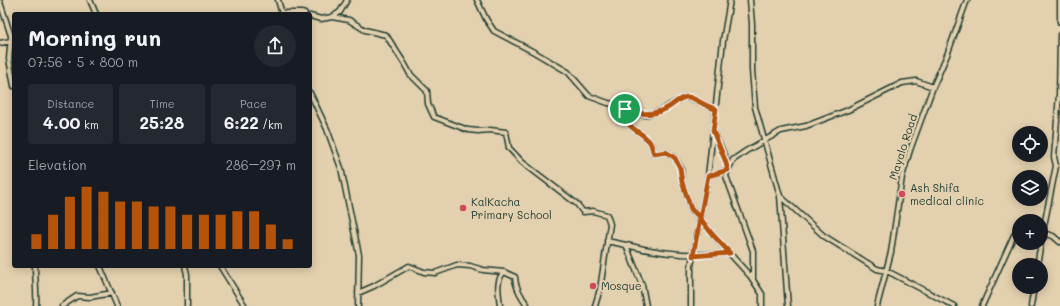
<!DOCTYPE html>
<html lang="en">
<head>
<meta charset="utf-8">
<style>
	:root { --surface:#171b24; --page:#242831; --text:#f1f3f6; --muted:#9ea1a6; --accent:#b45309 }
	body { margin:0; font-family:Mali,sans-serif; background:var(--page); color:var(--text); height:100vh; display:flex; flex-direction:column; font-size:15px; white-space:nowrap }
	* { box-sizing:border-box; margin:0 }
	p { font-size:13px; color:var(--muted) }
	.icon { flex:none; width:22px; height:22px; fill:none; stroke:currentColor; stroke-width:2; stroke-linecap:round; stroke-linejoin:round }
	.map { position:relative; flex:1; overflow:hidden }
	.drawer { position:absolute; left:12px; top:12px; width:300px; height:256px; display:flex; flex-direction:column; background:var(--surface); border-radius:4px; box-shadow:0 2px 10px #0003 }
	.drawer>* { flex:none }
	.buttons { position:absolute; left:1012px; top:126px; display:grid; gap:8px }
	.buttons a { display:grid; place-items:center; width:36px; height:36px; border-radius:50%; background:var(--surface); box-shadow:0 2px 10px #0003; font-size:20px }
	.pin { position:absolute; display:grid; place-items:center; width:34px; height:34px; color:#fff; margin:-17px; border:2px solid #fff; border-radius:50%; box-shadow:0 1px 4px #0007 }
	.round { display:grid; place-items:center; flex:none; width:42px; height:42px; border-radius:21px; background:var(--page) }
	.headline { display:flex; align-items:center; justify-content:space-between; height:68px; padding:0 16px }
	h1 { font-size:22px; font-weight:800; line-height:30px }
	.metrics { display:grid; grid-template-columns:repeat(3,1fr); gap:6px; height:68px; padding:4px 16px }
	.metrics div { display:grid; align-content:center; border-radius:4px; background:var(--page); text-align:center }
	.metrics b { font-size:17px; font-weight:800 }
	.metrics small { font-size:11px; font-weight:400 }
	.metrics p { font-size:11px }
	.chart { height:112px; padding:8px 16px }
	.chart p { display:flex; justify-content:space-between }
	.chart svg { width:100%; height:72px; margin-top:4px; stroke:var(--accent); stroke-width:6 }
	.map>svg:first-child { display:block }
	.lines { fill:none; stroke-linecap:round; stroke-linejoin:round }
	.minor-casing { stroke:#1f3d34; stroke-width:7 }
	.minor { stroke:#e3d0ae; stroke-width:4 }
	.route-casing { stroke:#fff; stroke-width:8 }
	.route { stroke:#b45309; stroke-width:5 }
	.poi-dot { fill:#d1495b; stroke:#e3d0ae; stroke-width:1.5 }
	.labels { text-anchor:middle; stroke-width:4; stroke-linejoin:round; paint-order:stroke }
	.street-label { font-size:11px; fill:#1f3d34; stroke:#e3d0ae }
	.poi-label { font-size:11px; fill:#1f3d34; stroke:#e3d0ae; text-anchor:start }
</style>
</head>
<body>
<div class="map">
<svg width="1060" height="306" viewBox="0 0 1060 306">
	<rect width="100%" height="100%" fill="#e3d0ae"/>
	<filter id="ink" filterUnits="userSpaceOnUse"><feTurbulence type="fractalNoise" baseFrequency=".025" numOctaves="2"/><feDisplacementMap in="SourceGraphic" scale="8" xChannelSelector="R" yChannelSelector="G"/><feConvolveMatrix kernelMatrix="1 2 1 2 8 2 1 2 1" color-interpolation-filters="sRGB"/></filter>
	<g filter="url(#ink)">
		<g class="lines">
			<defs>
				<path id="minor" d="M90,0L96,14
					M278,0L282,14
					M477,0L486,19L494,31L534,52L568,72L589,96L608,103L619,105L630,112L645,115L660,111L684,97C695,97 705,107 716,109
					M750,0L752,24V70L755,107L780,196L788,306
					M1060,0V22
					M0,2L11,36L9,59L14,86
					M282,13H301L305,14
					M310,16L321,19L332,17L349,20L365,30L386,35L404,63L410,74L427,91L428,104L434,117L468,130L478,131L490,130L506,132L509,148L522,162L577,204L583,212L593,211L607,215L610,224L600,289L595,306
					M332,17L340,12L347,0
					M0,43L11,41
					M310,93L327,129L341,168L359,255L358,306
					M625,109C626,132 636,126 648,140C652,143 652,150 654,154L666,152L675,158L681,168L682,182L691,209L700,218L712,234L751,277L762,294V306
					M713,132C719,144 731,163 726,176L753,251V279
					M708,176L728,170L733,160L746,151L781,131L806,126L848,110L902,83L916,81L933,87
					M780,196L824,236L877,269L887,271L954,306
					M1041,240L1047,234L1053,236L1060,242
					M607,241L626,245L642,285L646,306
					M1041,241L1056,166L1054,157L1059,94L1060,35
					M626,245C661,254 693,257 730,253
					M1037,265L1041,243
					M35,266C35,280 37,292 36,306
					M100,266L117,306
					M185,266L187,274V306
					M220,266L245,306
					M358,293L374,286L409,266L424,272L435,273L457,265L470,266L483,270L504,272L515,277C515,288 522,298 528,306
					M62,306L77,296L90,297L112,293
					M500,306C499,294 495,281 504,272
					M691,306V266L708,176L723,41L730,0
					M877,306L891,252L902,177L910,150L933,87L947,55L967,0
					M982,306L1014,235L1019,236
					M1031,306L1034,287"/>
			</defs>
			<use href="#minor" class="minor-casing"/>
			<use href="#minor" class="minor"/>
		</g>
	</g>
	<g class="lines" filter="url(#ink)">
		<defs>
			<path id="route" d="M625,109C626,132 636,126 648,140C652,143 652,150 654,154L666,152L675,158L680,168L682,182L691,209L700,218L693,256L730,253L712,234L700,218L708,176L728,170L725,160L713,131L716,109C705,107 696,98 688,97C681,96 674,104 669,107C659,113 648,115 636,113C632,113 629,112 625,109"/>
		</defs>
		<use href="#route" class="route-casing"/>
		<use href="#route" class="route"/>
	</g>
	<g class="poi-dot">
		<circle cx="902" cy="194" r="4"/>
		<circle cx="463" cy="208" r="4"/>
		<circle cx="593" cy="286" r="4"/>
	</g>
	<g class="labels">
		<g class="street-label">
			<text transform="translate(903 147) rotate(-72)" y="4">Mayalo Road</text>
		</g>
		<g class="poi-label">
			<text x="910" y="192">Ash Shifa<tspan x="910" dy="13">medical clinic</tspan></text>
			<text x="471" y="206">KalKacha<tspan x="471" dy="13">Primary School</tspan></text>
			<text x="601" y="290">Mosque</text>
		</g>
	</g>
</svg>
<div class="buttons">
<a><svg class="icon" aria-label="locate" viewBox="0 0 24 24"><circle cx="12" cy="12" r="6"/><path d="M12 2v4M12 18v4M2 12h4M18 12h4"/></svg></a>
<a><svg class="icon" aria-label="layers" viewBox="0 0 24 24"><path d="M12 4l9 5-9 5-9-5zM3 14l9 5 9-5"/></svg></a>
<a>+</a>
<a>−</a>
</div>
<div class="pin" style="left:625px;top:109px;background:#1e9e55"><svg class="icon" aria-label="arrive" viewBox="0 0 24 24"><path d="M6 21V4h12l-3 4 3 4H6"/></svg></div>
<section class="drawer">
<div class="headline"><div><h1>Morning run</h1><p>07:56 · 5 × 800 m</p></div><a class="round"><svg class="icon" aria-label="share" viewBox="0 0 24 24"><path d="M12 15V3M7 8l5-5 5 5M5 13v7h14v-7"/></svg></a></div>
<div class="metrics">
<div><p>Distance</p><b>4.00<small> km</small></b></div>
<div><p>Time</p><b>25:28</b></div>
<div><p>Pace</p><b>6:22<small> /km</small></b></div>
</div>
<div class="chart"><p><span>Elevation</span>286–297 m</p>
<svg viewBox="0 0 160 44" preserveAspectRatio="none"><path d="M5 44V35M15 44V23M25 44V12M35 44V6M45 44V9M55 44V15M65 44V15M75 44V18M85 44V18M95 44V23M105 44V23M115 44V23M125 44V21M135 44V21M145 44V29M155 44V38"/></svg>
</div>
</section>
</div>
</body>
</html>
